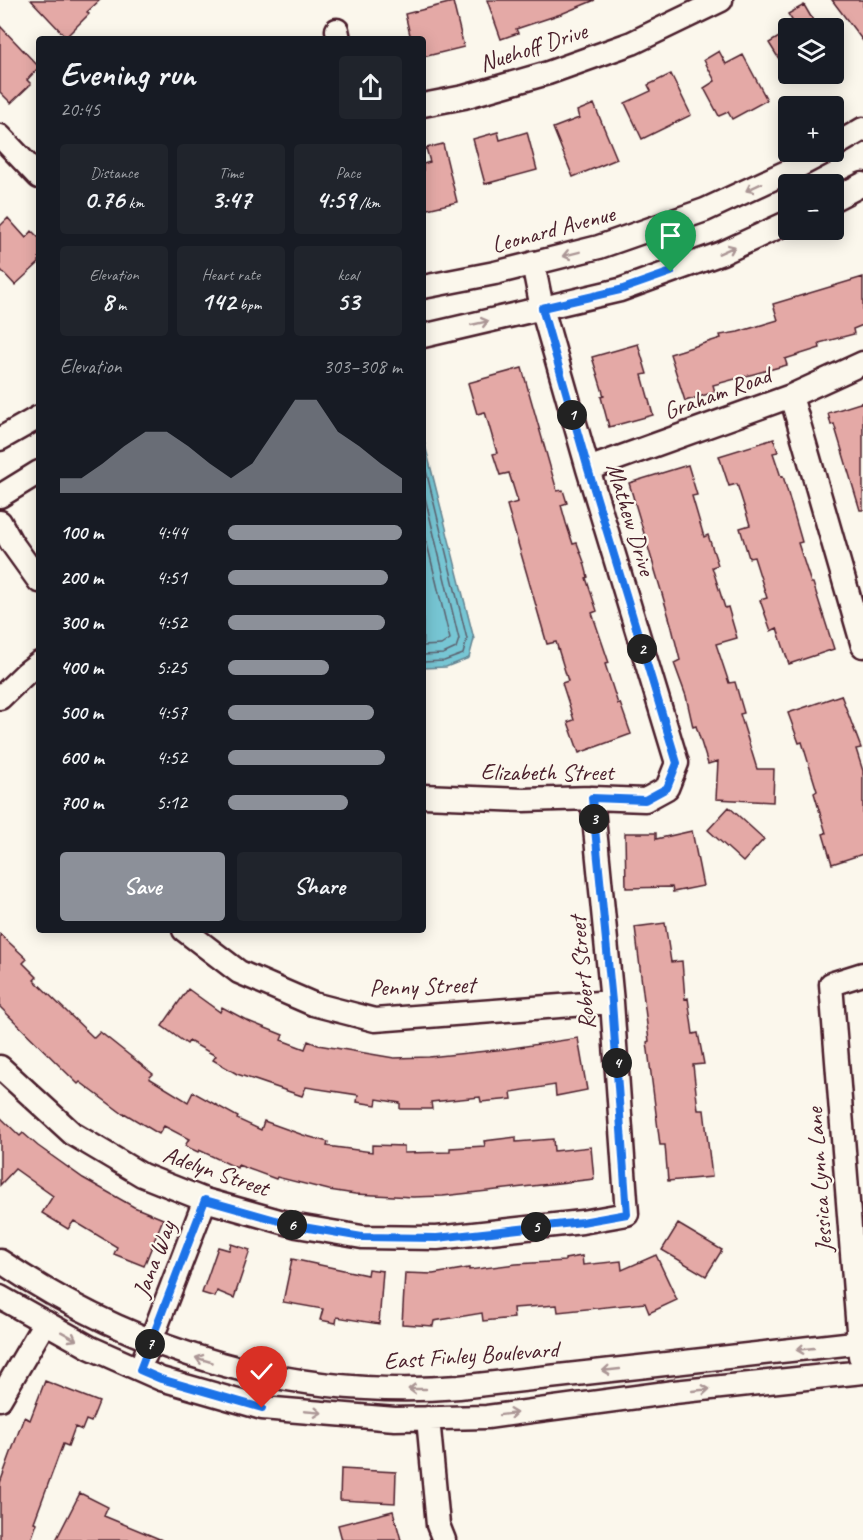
<!DOCTYPE html>
<html lang="en">
<head>
<meta charset="utf-8">
<style>
	:root { --surface:#171b24; --page:#20242c; --text:#f1f3f6; --muted:#9ea1a6; --accent:#8c9099 }
	body { margin:0; font-family:Caveat,sans-serif; background:var(--page); color:var(--text); height:100vh; display:flex; flex-direction:column; font-size:22px; white-space:nowrap }
	* { box-sizing:border-box; margin:0 }
	p { font-size:20px; color:var(--muted) }
	.icon { flex:none; width:33px; height:33px; fill:none; stroke:currentColor; stroke-width:2; stroke-linecap:round; stroke-linejoin:round }
	.map { position:relative; flex:1; overflow:hidden }
	.sheet { position:absolute; left:36px; top:36px; width:390px; height:897px; display:flex; flex-direction:column; background:var(--surface); border-radius:6px; box-shadow:0 3px 15px #0003 }
	.sheet>* { flex:none }
	.fabs { position:absolute; left:778px; top:18px; display:grid; gap:12px }
	.fabs a { display:grid; place-items:center; width:66px; height:66px; border-radius:6px; background:var(--surface); box-shadow:0 3px 15px #0003; font-size:30px }
	.pin { position:absolute; display:grid; place-items:center; width:51px; height:51px; color:#fff; margin:-62px -26px; border-radius:50% 50% 50% 0; rotate:-45deg; box-shadow:0 0 6px #0007 }
	.pin .icon { rotate:45deg }
	.km { position:absolute; width:30px; height:30px; margin:-15px; border-radius:50%; background:#222; color:#fff; font-size:16px; line-height:30px; text-align:center }
	.round { display:grid; place-items:center; flex:none; width:63px; height:63px; border-radius:6px; background:var(--page) }
	.summary { display:flex; align-items:center; justify-content:space-between; height:102px; padding:0 24px }
	h1 { font-size:33px; font-weight:800; line-height:45px }
	.metrics { display:grid; grid-template-columns:repeat(3,1fr); gap:9px; height:102px; padding:6px 24px }
	.metrics div { display:grid; align-content:center; border-radius:6px; background:var(--page); text-align:center }
	.metrics b { font-size:26px; font-weight:800 }
	.metrics small { font-size:16px; font-weight:400 }
	.metrics p { font-size:16px }
	.chart { height:168px; padding:12px 24px }
	.chart p { display:flex; justify-content:space-between }
	.chart svg { width:100%; height:108px; margin-top:6px; fill:var(--accent); opacity:.7 }
	.action { display:flex; gap:12px; margin-top:auto; padding:12px 24px }
	.action a { flex:1; height:69px; border-radius:6px; background:var(--accent); color:#fff; font-size:24px; font-weight:800; line-height:69px; text-align:center }
	.action a+a { background:var(--page); color:var(--text) }
	ul { padding:0 24px; list-style:none; font-size:20px }
	li { display:grid; grid-template-columns:96px 72px 1fr; align-items:center; height:45px }
	li i { height:15px; border-radius:8px; background:var(--accent) }
	.map>svg:first-child { display:block }
	.water { fill:#77c6d4; stroke:#658390; stroke-width:1.5 }
	.lines { fill:none; stroke-linecap:round; stroke-linejoin:round }
	.shore { stroke:#5c626f; stroke-width:1.5 }
	.building { fill:#e4a9a6; stroke:#4a1f2b; stroke-width:1.5 }
	.minor-casing { stroke:#4a1f2b; stroke-width:27 }
	.minor { stroke:#fbf7ec; stroke-width:22 }
	.oneway { stroke:#ab9695 }
	.route-casing { stroke:#fff; stroke-width:12 }
	.route { stroke:#1a73e8; stroke-width:8 }
	.labels { text-anchor:middle; stroke-width:4.5; stroke-linejoin:round; paint-order:stroke }
	.street-label { font-size:24px; fill:#4a1f2b; stroke:#fbf7ec }
</style>
</head>
<body>
<div class="map">
<svg width="863" height="1540" viewBox="0 0 863 1540">
	<rect width="100%" height="100%" fill="#fbf7ec"/>
	<filter id="ink" filterUnits="userSpaceOnUse"><feTurbulence type="fractalNoise" baseFrequency=".0167" numOctaves="2"/><feDisplacementMap in="SourceGraphic" scale="12" xChannelSelector="R" yChannelSelector="G"/><feConvolveMatrix kernelMatrix="1 2 1 2 8 2 1 2 1" color-interpolation-filters="sRGB"/></filter>
	<g filter="url(#ink)">
		<path class="water" d="M423,437L474,639L469,658L446,667L423,668Z"/>
		<g class="lines">
			<path class="shore" d="M423,458L467,639L463,654L444,661L423,662
				M423,489L459,639L456,648L443,654L423,655
				M423,527L450,639L441,645L423,646"/>
		</g>
		<path class="building" d="M31,0H100L87,12L89,14L66,37Z
			M487,0H595L561,14L516,29L518,33L501,39Z
			M832,0H863V41Z
			M453,2L464,47L423,57V39H411L405,14Z
			M804,5L811,17L819,28H797L788,14Z
			M0,26L39,67L27,80L31,84L11,103L0,92Z
			M789,31V53L779,59L769,43Z
			M719,51L726,64L743,55L767,100L732,119L728,112L719,116L704,88L715,81L704,60Z
			M671,74L691,115L642,139L625,103L651,91L648,85Z
			M594,104L617,159L573,177L553,128L579,118L577,111Z
			M498,132L500,140L527,132L537,170L485,184L473,139Z
			M443,144L457,202L423,210V164L430,162L426,148Z
			M8,218L26,238L32,231L39,238V263L15,285L0,269V226Z
			M863,277V325L853,329L854,334L819,343L820,348L785,359L787,365L713,385L715,392L685,401L670,354L721,338L720,335L738,332L778,320L773,304Z
			M638,344L647,374L642,375L653,415L609,427L601,397L604,396L592,357Z
			M522,368L557,491L563,490L567,503L561,505L566,523L573,544L577,543L584,562L588,577L586,578L597,611L592,613L609,663L605,664L618,704L620,703L631,734L579,753L568,722L574,720L562,683L568,681L556,642L547,644L507,505L518,502L509,473L500,475L493,454L497,453L485,412L477,414L468,383Z
			M863,402V510H860L834,424L831,425L828,413Z
			M774,439L778,452L773,453L781,477L783,476L802,542L798,543L811,583H813L834,649L789,664L777,628L771,631L760,600L767,598L754,557L749,558L740,528L750,525L737,484L729,486L719,456Z
			M688,465L697,495L692,496L704,537L708,535L718,565L712,567L725,608L728,607L737,638L716,644L729,683L735,682L744,713L740,714L757,769H774L773,802L716,799L718,761L708,764L696,726L693,727L686,696L674,663L680,660L671,624L629,483Z
			M841,695L861,748L856,749L863,771V854L832,864L823,834L826,833L814,793L817,791L802,742L799,743L788,713Z
			M729,807L764,839L743,862L708,830Z
			M692,831L703,886L673,892L672,887L626,888L625,833H656V839Z
			M665,923L671,962L682,961L685,999L688,998L693,1034L698,1033L704,1064L693,1065L698,1110H704L712,1177L668,1181L665,1145H660L647,1042L649,1041L635,927Z
			M0,934L27,959L23,963L37,977L34,980L94,1038L100,1032L153,1074L149,1078L188,1102L193,1092L238,1117L237,1119L261,1130L264,1121L303,1135L328,1142L327,1146L372,1152V1145L404,1146V1153L450,1152V1148L485,1146L484,1141L516,1137V1142L553,1139L554,1151L591,1147L594,1179L443,1196L413,1197L355,1194L329,1190L277,1177L276,1179L238,1165L237,1168L199,1150L198,1152L185,1146L189,1139L164,1126L159,1134L124,1113L123,1114L80,1082L78,1084L0,1007Z
			M188,989L220,1012L222,1007L248,1021L283,1035L281,1040L305,1049L308,1041L318,1045L394,1058L429,1057L506,1049L578,1038L587,1090L556,1096L555,1085L511,1092L512,1099L481,1102L480,1097L431,1102L432,1109H400V1103L377,1099L376,1105L357,1102L358,1095L306,1087L302,1096L237,1074L213,1060L216,1056L189,1041L187,1044L162,1026Z
			M0,1117L20,1136L23,1133L38,1146L83,1178L134,1207L163,1219L144,1266L114,1254L117,1247L74,1221L68,1229L42,1213L53,1196L15,1169L0,1185Z
			M678,1224L722,1250L706,1276L662,1250Z
			M231,1244L250,1250L234,1298L217,1291L215,1297L202,1293L218,1247L229,1250Z
			M656,1255L677,1300L649,1313L645,1303L558,1312L557,1305L513,1308L514,1318L483,1321L482,1313L434,1321L433,1326L402,1324L405,1273L433,1274L469,1268V1270L516,1264L565,1261V1259L582,1256L583,1265L621,1261L622,1270Z
			M292,1259L367,1275L368,1269L383,1271L379,1324L337,1317L336,1323L320,1320L323,1309L283,1302Z
			M45,1381L99,1402L91,1422L86,1420L82,1430L75,1427L68,1446L63,1444L34,1522L37,1523L31,1540H0V1483L24,1417L30,1420Z
			M341,1469L396,1472L395,1503L340,1500Z
			M80,1493L108,1507L104,1516L162,1540H56Z
			M393,1511L401,1540H342L338,1525Z"/>
		<g class="lines">
			<defs>
				<path id="minor" d="M337,30L339,39
					M423,105L464,97L548,73L632,43L721,0
					M0,136L39,177
					M834,146L863,129
					M834,199L863,184
					M423,287L495,273L599,247L705,210L791,170L825,152
					M423,336L620,290L722,253L789,222
					M791,396L863,646
					M0,439L39,417
					M588,469L791,396L863,363
					M0,496L39,472
					M0,522L11,542L39,581
					M0,698L26,673L39,663
					M423,796L523,800L592,798L645,800L667,788L677,763L588,469L542,308L533,263
					M184,930L239,972L313,1004L375,1020L612,1002
					M0,1067L73,1134L142,1175L205,1200L297,1226L362,1237L437,1238L582,1222L627,1214L612,1002L592,798
					M0,1261C136,1353 295,1400 459,1387L863,1342
					M0,1297L91,1348L161,1379L262,1408L395,1419L487,1417L674,1392L863,1372
					M145,1356L205,1200
					M860,1356L831,984L863,974
					M0,1399L45,1322
					M428,1418L438,1525L444,1540"/>
			</defs>
			<use href="#minor" class="minor-casing"/>
			<use href="#minor" class="minor"/>
		</g>
		<defs><path id="oneway-shaft" d="M-6 0H5M1.5-3L5.5 0L1.5 3" fill="none" stroke-width="1.6" stroke-linecap="round" stroke-linejoin="round" transform="scale(1.5)"/></defs>
		<g class="oneway">
			<use href="#oneway-shaft" transform="translate(754 187) rotate(155)"/>
			<use href="#oneway-shaft" transform="translate(727 250) rotate(-24)"/>
			<use href="#oneway-shaft" transform="translate(571 254) rotate(166)"/>
			<use href="#oneway-shaft" transform="translate(480 323) rotate(-13)"/>
			<use href="#oneway-shaft" transform="translate(69 1336) rotate(29)"/>
			<use href="#oneway-shaft" transform="translate(805 1349) rotate(174)"/>
			<use href="#oneway-shaft" transform="translate(204 1360) rotate(-164)"/>
			<use href="#oneway-shaft" transform="translate(611 1370) rotate(174)"/>
			<use href="#oneway-shaft" transform="translate(417 1389) rotate(-180)"/>
			<use href="#oneway-shaft" transform="translate(701 1390) rotate(-6)"/>
			<use href="#oneway-shaft" transform="translate(313 1412) rotate(5)"/>
			<use href="#oneway-shaft" transform="translate(508 1414) rotate(-7)"/>
		</g>
	</g>
	<g class="lines" filter="url(#ink)">
		<defs>
			<path id="route" d="M262,1408L161,1379L140,1370L205,1200L297,1226L362,1237L437,1238L582,1222L627,1214L612,1002L592,798L645,800L667,788L677,763L588,469L542,308L620,290L671,272"/>
		</defs>
		<use href="#route" class="route-casing"/>
		<use href="#route" class="route"/>
	</g>
	<g class="labels">
		<g class="street-label">
			<text transform="translate(533 47) rotate(-18)" y="8">Nuehoff Drive</text>
			<text transform="translate(553 229) rotate(-15)" y="8">Leonard Avenue</text>
			<text transform="translate(717 393) rotate(-20)" y="8">Graham Road</text>
			<text transform="translate(631 519) rotate(73)" y="8">Mathew Drive</text>
			<text x="547" y="780">Elizabeth Street</text>
			<text transform="translate(582 973) rotate(-95)" y="8">Robert Street</text>
			<text transform="translate(422 986) rotate(-2)" y="8">Penny Street</text>
			<text transform="translate(216 1171) rotate(19)" y="8">Adelyn Street</text>
			<text transform="translate(819 1180) rotate(-94)" y="8">Jessica Lynn Lane</text>
			<text transform="translate(154 1259) rotate(-69)" y="8">Jana Way</text>
			<text transform="translate(471 1355) rotate(-4)" y="8">East Finley Boulevard</text>
		</g>
	</g>
</svg>
<div class="fabs">
<a><svg class="icon" aria-label="layers" viewBox="0 0 24 24"><path d="M12 4l9 5-9 5-9-5zM3 14l9 5 9-5"/></svg></a>
<a>+</a>
<a>−</a>
</div>
<div class="pin" style="left:671px;top:272px;background:#1e9e55"><svg class="icon" aria-label="arrive" viewBox="0 0 24 24"><path d="M6 21V4h12l-3 4 3 4H6"/></svg></div>
<div class="pin" style="left:262px;top:1408px;background:#d93025"><svg class="icon" aria-label="check" viewBox="0 0 24 24"><path d="M5 12l5 5 9-10"/></svg></div>
<b class="km" style="left:572px;top:415px">1</b>
<b class="km" style="left:642px;top:649px">2</b>
<b class="km" style="left:594px;top:819px">3</b>
<b class="km" style="left:617px;top:1063px">4</b>
<b class="km" style="left:536px;top:1227px">5</b>
<b class="km" style="left:292px;top:1225px">6</b>
<b class="km" style="left:150px;top:1344px">7</b>
<section class="sheet">
<div class="summary"><div><h1>Evening run</h1><p>20:45</p></div><a class="round"><svg class="icon" aria-label="share" viewBox="0 0 24 24"><path d="M12 15V3M7 8l5-5 5 5M5 13v7h14v-7"/></svg></a></div>
<div class="metrics">
<div><p>Distance</p><b>0.76<small> km</small></b></div>
<div><p>Time</p><b>3:47</b></div>
<div><p>Pace</p><b>4:59<small> /km</small></b></div>
</div>
<div class="metrics">
<div><p>Elevation</p><b>8<small> m</small></b></div>
<div><p>Heart rate</p><b>142<small> bpm</small></b></div>
<div><p>kcal</p><b>53</b></div>
</div>
<div class="chart"><p><span>Elevation</span>303–308 m</p>
<svg viewBox="0 0 160 44" preserveAspectRatio="none"><path d="M0 44V38L10 38L20 32L30 25L40 19L50 19L60 25L70 32L80 38L90 32L100 19L110 6L120 6L130 19L140 25L150 32L160 38V44z"/></svg>
</div>
<ul>
<li><b>100 m</b>4:44<i style="width:100%"></i></li>
<li><b>200 m</b>4:51<i style="width:92%"></i></li>
<li><b>300 m</b>4:52<i style="width:90%"></i></li>
<li><b>400 m</b>5:25<i style="width:58%"></i></li>
<li><b>500 m</b>4:57<i style="width:84%"></i></li>
<li><b>600 m</b>4:52<i style="width:90%"></i></li>
<li><b>700 m</b>5:12<i style="width:69%"></i></li>
</ul>
<div class="action"><a>Save</a><a>Share</a></div>
</section>
</div>
</body>
</html>
